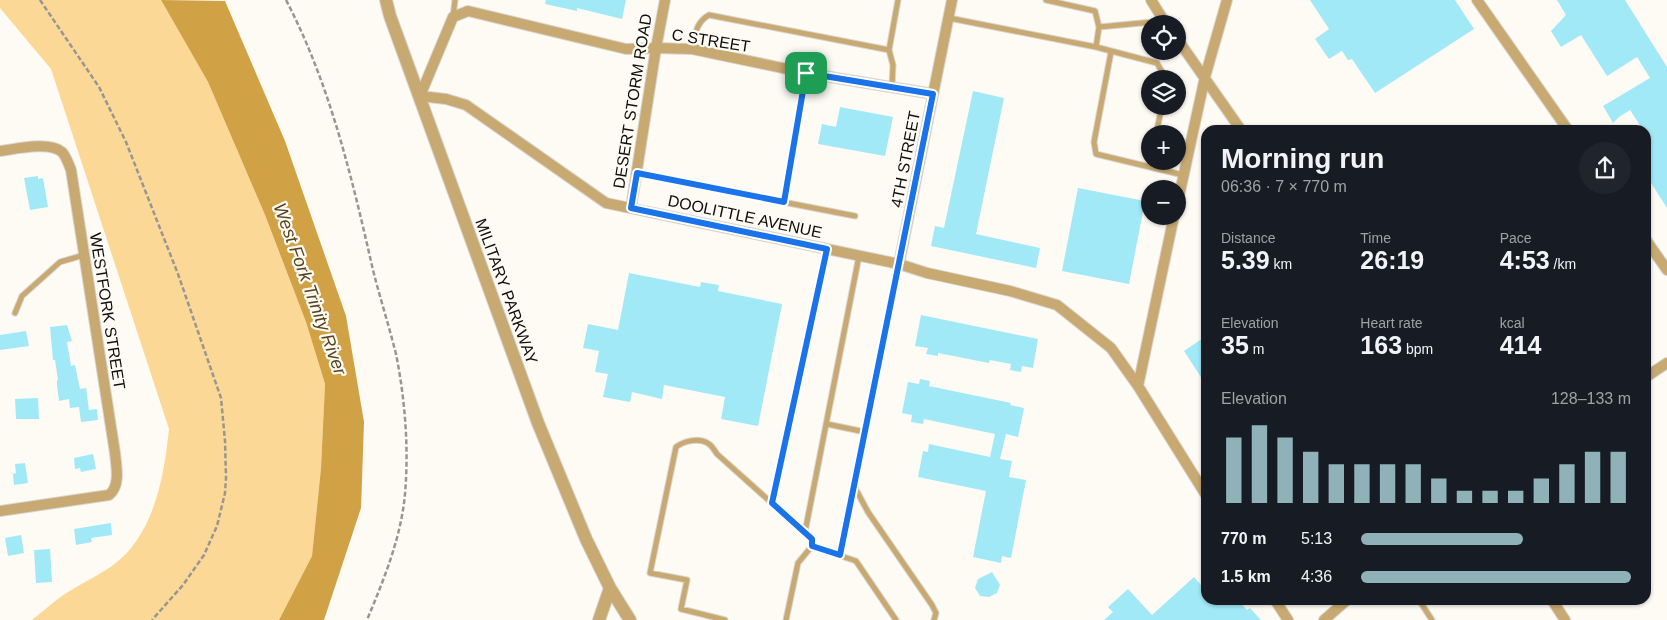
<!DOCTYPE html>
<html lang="en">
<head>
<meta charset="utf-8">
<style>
	:root { --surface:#171b24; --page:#20242c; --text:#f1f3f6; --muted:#9ea1a6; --accent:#8fb2b9 }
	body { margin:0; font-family:Arial,sans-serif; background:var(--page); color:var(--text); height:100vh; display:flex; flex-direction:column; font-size:19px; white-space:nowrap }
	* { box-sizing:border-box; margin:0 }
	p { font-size:16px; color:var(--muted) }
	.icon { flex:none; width:28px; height:28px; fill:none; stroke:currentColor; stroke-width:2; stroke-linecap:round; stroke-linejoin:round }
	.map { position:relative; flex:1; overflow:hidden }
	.panel { position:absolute; left:1201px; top:125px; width:450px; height:480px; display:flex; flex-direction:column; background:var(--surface); border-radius:15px; box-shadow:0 1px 4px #0004 }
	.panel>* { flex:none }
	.buttons { position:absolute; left:1141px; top:15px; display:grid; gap:10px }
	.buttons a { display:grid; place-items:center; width:45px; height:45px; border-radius:50%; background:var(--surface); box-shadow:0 1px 4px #0004; font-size:25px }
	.pin { position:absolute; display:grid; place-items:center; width:42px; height:42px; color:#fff; margin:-21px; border-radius:10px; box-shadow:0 2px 8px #0006 }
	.round { display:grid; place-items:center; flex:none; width:52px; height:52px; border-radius:26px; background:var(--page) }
	.headline { display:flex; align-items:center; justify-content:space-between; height:85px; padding:0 20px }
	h1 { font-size:28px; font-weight:700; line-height:38px }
	.figures { display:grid; grid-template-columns:repeat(3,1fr); gap:8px; height:85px; padding:5px 20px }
	.figures div { display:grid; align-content:center }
	.figures b { font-size:25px; font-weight:700 }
	.figures small { font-size:14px; font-weight:400 }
	.figures p { font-size:14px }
	.chart { height:140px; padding:10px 20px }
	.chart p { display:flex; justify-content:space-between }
	.chart svg { width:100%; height:90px; margin-top:5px; stroke:var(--accent); stroke-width:6 }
	ul { padding:0 20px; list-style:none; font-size:16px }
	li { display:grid; grid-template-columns:80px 60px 1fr; align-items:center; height:38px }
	li i { height:12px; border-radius:6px; background:var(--accent) }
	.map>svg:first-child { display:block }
	.green { fill:#fbd896 }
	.water { fill:#d0a245 }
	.building { fill:#a2e9f7 }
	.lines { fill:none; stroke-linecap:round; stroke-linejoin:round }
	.service-casing { stroke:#d8d4cf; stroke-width:7 }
	.minor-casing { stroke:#d8d4cf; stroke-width:12 }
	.tertiary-casing { stroke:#d8d4cf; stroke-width:14 }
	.path { stroke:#989691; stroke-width:2.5; stroke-dasharray:5 2.5; stroke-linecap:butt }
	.service { stroke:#c7a971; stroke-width:5 }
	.minor { stroke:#c7a971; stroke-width:10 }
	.tertiary { stroke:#c7a971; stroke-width:12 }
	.route-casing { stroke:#fff; stroke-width:10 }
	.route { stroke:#1a73e8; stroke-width:6 }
	.labels { text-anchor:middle; stroke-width:4.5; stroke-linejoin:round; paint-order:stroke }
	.street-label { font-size:16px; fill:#0f0e0c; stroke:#fefaf4 }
	.water-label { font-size:18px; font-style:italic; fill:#57431d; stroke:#fefaf4 }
</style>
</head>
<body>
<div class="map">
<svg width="1667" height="620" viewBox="0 0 1667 620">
	<rect width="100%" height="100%" fill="#fefaf4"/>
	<path class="green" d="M0,0H161L208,82L265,215L306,322L325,384L321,468L312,556L279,620H32C42,612 52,603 62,596C78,585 96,577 112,566C154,536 164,477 169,429L51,69L0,8Z"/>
	<path class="water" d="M161,0L225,1L285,141L346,316L364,422L361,508L324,620H279L312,556L321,468L325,384L306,322L265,215L208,82Z"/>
	<path class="building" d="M546,0H626L622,19L577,8V11L545,4Z
		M1310,0H1455L1474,29L1375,93L1352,59L1348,60L1342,51L1329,59L1315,39L1329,29Z
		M1557,0H1625L1667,67V208L1646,175V130H1643L1630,110L1619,117L1613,123L1603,106L1650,78L1637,57L1607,76L1581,35L1561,47L1551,31L1566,15Z
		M973,91L1004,98L976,234L1040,248L1036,268L931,246L935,226L944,228Z
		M840,107L893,117L885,156L818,144L822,124L836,127Z
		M38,176V179L43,178L48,207L30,210L24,178Z
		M1078,188L1145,201L1129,284L1062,271Z
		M629,273L700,287L701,282L719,285L718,291L782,304L758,426L721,419L725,397L664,385L662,399L632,392L630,402L603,397L608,374L595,372L599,351L583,348L588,324L618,330Z
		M921,315L1038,339L1033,368L1022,366L1021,372L1010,370L1011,364L990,360L989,363L938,353V356L926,354L928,348L915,346Z
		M67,325L72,341L67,342L71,366L75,365L80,389L86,388L89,410L97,409L98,420L81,422L79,407L70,408L69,399L59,401L57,385V380H58L55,360H53L50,327Z
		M26,331L29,346L0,350V335Z
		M1206,336V385L1184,351Z
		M920,379L930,381L929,386L1011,403L1010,405L1024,408L1018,437L1006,434L1000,459L1012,461L1009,477L1026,480L1011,558L1002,556L1001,563L973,557L986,491L918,477L923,451L928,452L929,444L990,457L995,434L924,419L923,424L911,422L912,415L902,413L908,382L919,384Z
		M38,398L39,419H16L15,399Z
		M93,454L96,469L81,472L80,468L75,469L74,458Z
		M25,463L28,483L14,485L13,474L16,473L15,464Z
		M111,523L112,535L91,538L92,542L76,545L74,529Z
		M21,535L24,553L8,556L5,538Z
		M50,549L52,582L36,583L34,550Z
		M992,572L1000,585L997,593L989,597L980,596L975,588L978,579Z
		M1194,577L1201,585L1206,580V600H1238L1247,610L1250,608L1261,620H1104L1113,612L1108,607L1128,589L1152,615Z"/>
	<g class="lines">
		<defs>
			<path id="service" d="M1046,0L1095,11L1099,27L1163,21
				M453,17L455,0
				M949,18L1096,47L1099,27
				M1096,47L1157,63L1166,79
				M692,49C695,35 696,22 709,15L889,50
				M1111,52L1094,142L1096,154L1183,175
				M892,87L893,65L889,50L898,0
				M1156,134L1162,106
				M637,173L783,202L806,74
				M783,202L855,216
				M899,264L854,486L868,512L932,605L936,613L934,620
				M15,313L22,296L60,262L84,255
				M827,424L865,432
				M772,503L827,249
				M805,532L859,256
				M812,546L856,561L896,620
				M840,555L854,487
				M1419,600L1432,620
				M725,620L681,609L687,580L650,573L676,447C684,441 699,437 709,444C712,446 715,451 717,454L812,539V546L798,563L786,620"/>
			<path id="minor" d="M1151,0L1166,24
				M1477,0L1568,130
				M1178,40L1241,130
				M933,94L806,73L692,49L656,48L626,49L468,11L453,17L420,96L446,99L466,105L606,203L899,264L927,273L1010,291L1057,305L1111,348L1138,386L1206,495
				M0,151C16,149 49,141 62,152C66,156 69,165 71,170L115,453C116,465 121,486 109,495L0,511
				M1178,201L1205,77L1227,0
				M631,208L656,48L665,0
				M1646,240L1667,270
				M899,264L952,0
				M1646,377L1667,363
				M1138,386L1174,216
				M1275,600L1288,620
				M1552,600L1565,620
				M1324,620L1347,600"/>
			<path id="tertiary" d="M386,0L390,16L538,423L586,539L610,588L630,620
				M599,620L610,588"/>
		</defs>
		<use href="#service" class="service-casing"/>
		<use href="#minor" class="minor-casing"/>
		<use href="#tertiary" class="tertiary-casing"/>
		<path class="path" d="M40,0L99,87L126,142L178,274L221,398L225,441L226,478L225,493L217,526L204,555L183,585L152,620
			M286,0C330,84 352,178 373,270C380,298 389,326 396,354C405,399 409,448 405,494C401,538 384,579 367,620"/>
		<use href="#service" class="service"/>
		<use href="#minor" class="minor"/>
		<use href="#tertiary" class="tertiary"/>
	</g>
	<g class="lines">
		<defs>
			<path id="route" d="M806,73L933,94L840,555L812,546V539L772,503L827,249L631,208L637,173L784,202Z"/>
		</defs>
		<use href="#route" class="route-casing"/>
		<use href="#route" class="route"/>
	</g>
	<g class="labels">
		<g class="street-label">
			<text transform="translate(711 40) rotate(9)" y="6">C STREET</text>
			<text transform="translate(632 101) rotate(-81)" y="6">DESERT STORM ROAD</text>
			<text transform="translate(905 159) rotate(-79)" y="6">4TH STREET</text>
			<text transform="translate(745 216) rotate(12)" y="6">DOOLITTLE AVENUE</text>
			<text transform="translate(507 291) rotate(70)" y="6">MILITARY PARKWAY</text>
			<text transform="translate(108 311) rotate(81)" y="6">WESTFORK STREET</text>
		</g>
		<g class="water-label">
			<text transform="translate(310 289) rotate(70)" y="6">West Fork Trinity River</text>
		</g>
	</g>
</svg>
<div class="buttons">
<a><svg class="icon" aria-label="locate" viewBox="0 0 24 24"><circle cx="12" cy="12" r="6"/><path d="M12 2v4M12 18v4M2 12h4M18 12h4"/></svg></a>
<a><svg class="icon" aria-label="layers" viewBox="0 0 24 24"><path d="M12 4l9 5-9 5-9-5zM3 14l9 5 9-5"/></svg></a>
<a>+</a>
<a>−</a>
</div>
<div class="pin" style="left:806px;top:73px;background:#1e9e55"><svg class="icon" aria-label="arrive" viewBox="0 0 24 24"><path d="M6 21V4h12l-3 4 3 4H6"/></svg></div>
<section class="panel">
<div class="headline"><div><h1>Morning run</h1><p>06:36 · 7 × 770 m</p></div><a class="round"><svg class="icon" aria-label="share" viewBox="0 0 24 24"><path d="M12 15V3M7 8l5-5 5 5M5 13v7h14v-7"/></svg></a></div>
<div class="figures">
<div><p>Distance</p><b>5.39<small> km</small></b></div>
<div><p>Time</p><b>26:19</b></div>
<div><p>Pace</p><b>4:53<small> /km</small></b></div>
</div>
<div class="figures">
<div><p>Elevation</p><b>35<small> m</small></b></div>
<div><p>Heart rate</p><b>163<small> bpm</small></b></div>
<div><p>kcal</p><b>414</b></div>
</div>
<div class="chart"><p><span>Elevation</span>128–133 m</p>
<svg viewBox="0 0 160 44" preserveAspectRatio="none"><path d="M5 44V12M15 44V6M25 44V12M35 44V19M45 44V25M55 44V25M65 44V25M75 44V25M85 44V32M95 44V38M105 44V38M115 44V38M125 44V32M135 44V25M145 44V19M155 44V19"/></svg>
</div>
<ul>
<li><b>770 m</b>5:13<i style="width:60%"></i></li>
<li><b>1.5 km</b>4:36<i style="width:100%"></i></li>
</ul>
</section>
</div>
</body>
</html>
